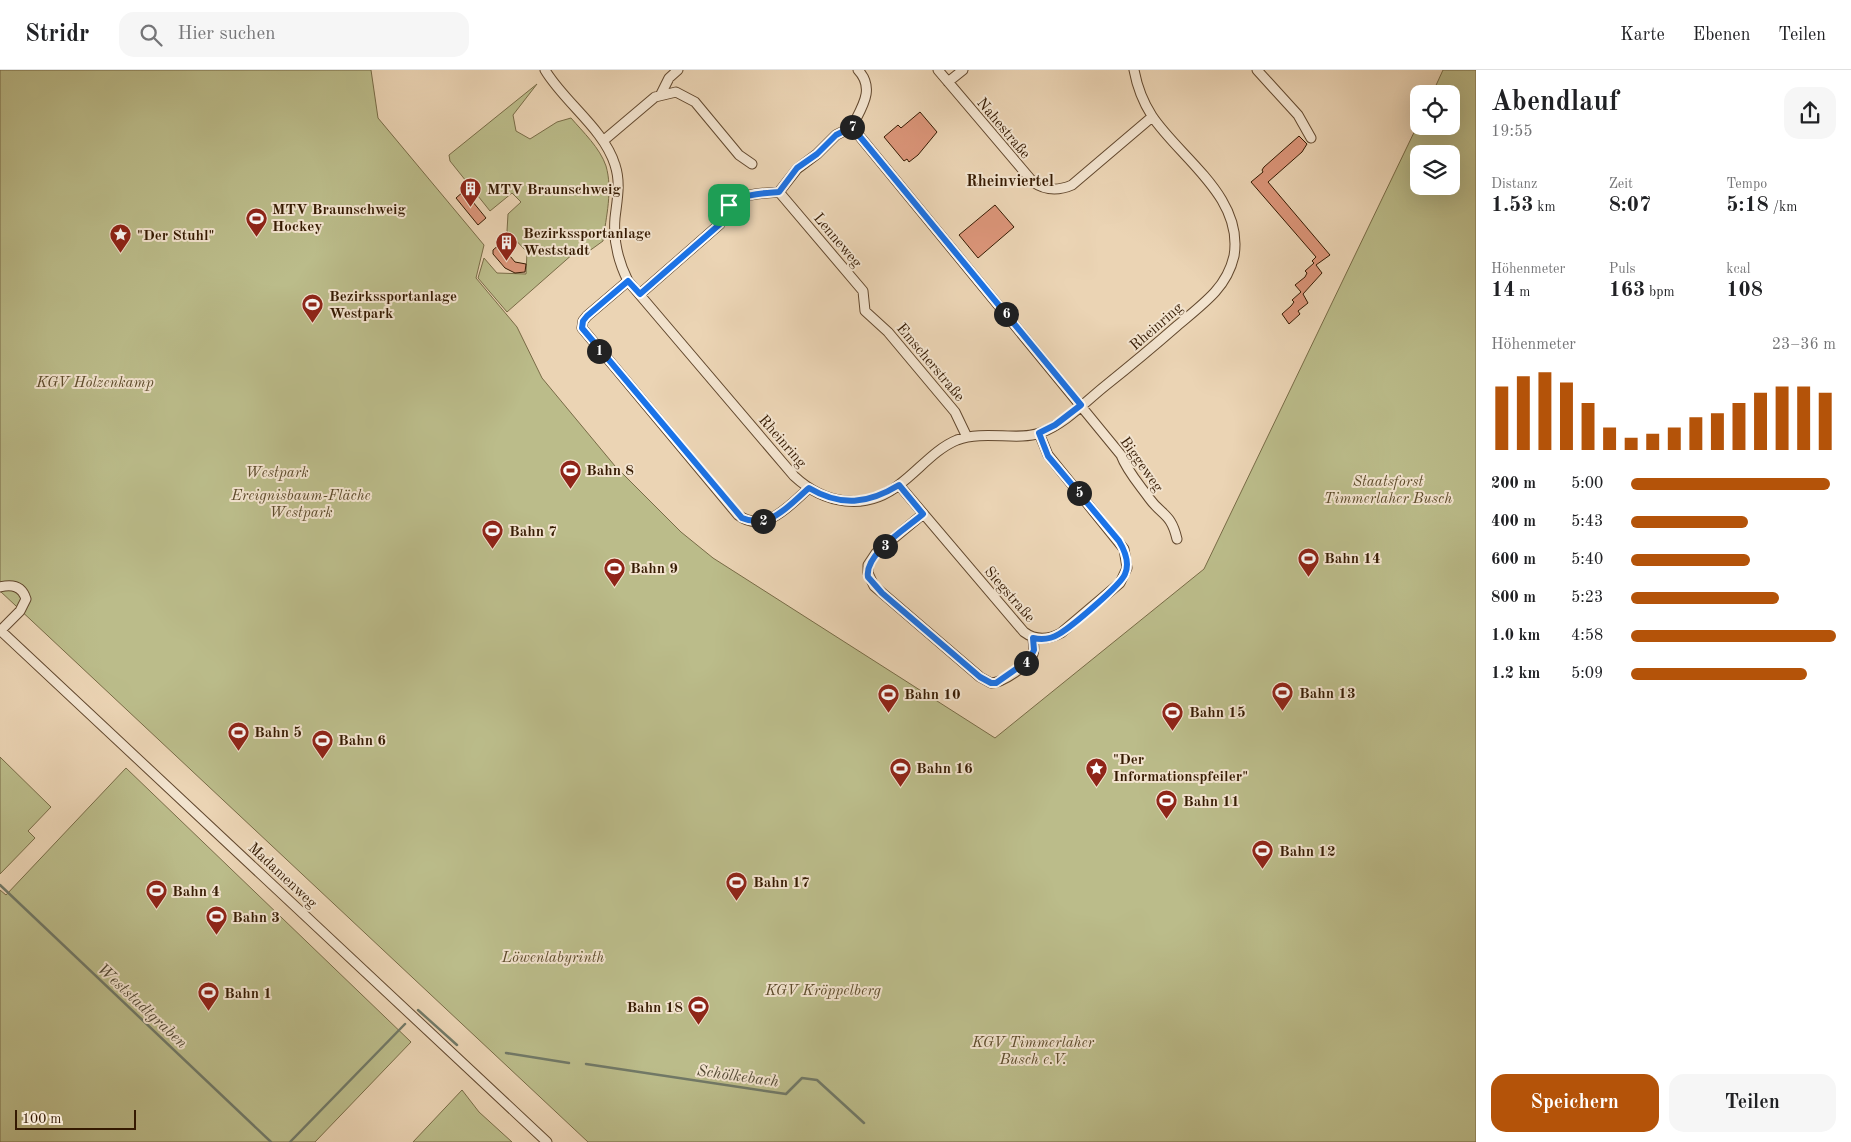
<!DOCTYPE html>
<html lang="de">
<head>
<meta charset="utf-8">
<style>
	:root { --surface:#fff; --page:#f6f6f6; --text:#202124; --muted:#757577; --line:#e0e0e0; --accent:#b45309 }
	body { margin:0; font-family:"Old Standard TT",serif; background:var(--page); color:var(--text); height:100vh; display:flex; flex-direction:column; font-size:19px; white-space:nowrap }
	* { box-sizing:border-box; margin:0 }
	p { font-size:16px; color:var(--muted) }
	.icon { flex:none; width:28px; height:28px; fill:none; stroke:currentColor; stroke-width:2; stroke-linecap:round; stroke-linejoin:round }
	.map { position:relative; flex:1; overflow:hidden }
	.drawer { display:flex; flex-direction:column; background:var(--surface); width:375px }
	.drawer>* { flex:none }
	.buttons { position:absolute; left:1410px; top:15px; display:grid; gap:10px }
	.buttons a { display:grid; place-items:center; width:50px; height:50px; border-radius:10px; background:var(--surface); box-shadow:0 5px 20px #0002; font-size:25px }
	.scale { position:absolute; left:15px; bottom:12px; width:121px; box-sizing:border-box; padding-left:5px; border:2px solid #351a02; border-top:0; font-size:14px; line-height:18px; white-space:nowrap; color:#351a02; -webkit-text-stroke:4px #f2e3ce; paint-order:stroke }
	.pin { position:absolute; display:grid; place-items:center; width:42px; height:42px; color:#fff; margin:-21px; border-radius:10px; box-shadow:0 2px 8px #0006 }
	.km { position:absolute; width:25px; height:25px; margin:-12px; border-radius:50%; background:#222; color:#fff; font-size:14px; line-height:25px; text-align:center }
	.round { display:grid; place-items:center; flex:none; width:52px; height:52px; border-radius:15px; background:var(--page) }
	.summary { display:flex; align-items:center; justify-content:space-between; height:85px; padding:0 15px }
	h1 { font-size:28px; font-weight:600; line-height:38px }
	.figures { display:grid; grid-template-columns:repeat(3,1fr); gap:8px; height:85px; padding:5px 15px }
	.figures div { display:grid; align-content:center }
	.figures b { font-size:21px; font-weight:600 }
	.figures small { font-size:14px; font-weight:400 }
	.figures p { font-size:14px }
	.chart { height:140px; padding:10px 15px }
	.chart p { display:flex; justify-content:space-between }
	.chart svg { width:100%; height:90px; margin-top:5px; stroke:var(--accent); stroke-width:6 }
	.primary-button { display:flex; gap:10px; margin-top:auto; padding:10px 15px }
	.primary-button a { flex:1; height:58px; border-radius:15px; background:var(--accent); color:#fff; font-size:20px; font-weight:600; line-height:58px; text-align:center }
	.primary-button a+a { background:var(--page); color:var(--text) }
	ul { padding:0 15px; list-style:none; font-size:16px }
	li { display:grid; grid-template-columns:80px 60px 1fr; align-items:center; height:38px }
	li i { height:12px; border-radius:6px; background:var(--accent) }
	header { display:flex; align-items:center; gap:30px; box-sizing:border-box; height:70px; padding:0 25px; background:var(--surface); border-bottom:1px solid var(--line) }
	header strong { font-size:24px }
	nav { display:flex; gap:28px; margin-inline-start:auto; font-size:18px }
	.search { width:350px; height:45px; background:var(--page); display:flex; align-items:center; gap:12px; box-sizing:border-box; padding:0 18px; border-radius:15px; color:var(--muted); font-size:19px }
	main { display:flex; flex:1; min-height:0 }
	.map>svg:first-child { display:block }
	.green { fill:#bbbc8a; stroke:#786b46; fill-rule:evenodd }
	.lines { fill:none; stroke-linecap:round; stroke-linejoin:round }
	.stream { stroke:#717967; stroke-width:2.5 }
	.building { fill:#db9579; stroke:#351a02 }
	.minor-casing { stroke:#62482e; stroke-width:11 }
	.minor { stroke:#f2e3ce; stroke-width:9 }
	.route-casing { stroke:#fff; stroke-width:10 }
	.route { stroke:#1a73e8; stroke-width:6 }
	.labels { text-anchor:middle; stroke-width:4; stroke-linejoin:round; paint-order:stroke }
	.street-label { font-size:15px; fill:#351a02; stroke:#f2e3ce }
	.poi-label { font-size:15px; font-weight:bold; fill:#351a02; stroke:#f2e3ce; text-anchor:start }
	.park-label { font-size:15px; font-style:italic; fill:#5d4b2b; stroke:#f2e3ce }
	.neighbourhood-label { font-size:16px; font-weight:bold; fill:#351a02; stroke:#f2e3ce }
	.water-label { font-size:16px; font-style:italic; fill:#534934; stroke:#f2e3ce }
</style>
</head>
<body>
<header>
<strong>Stridr</strong>
<div class="search"><svg class="icon" aria-label="search" viewBox="0 0 24 24"><circle cx="10" cy="10" r="6"/><path d="M15 15l6 6"/></svg>Hier suchen</div>
<nav><a>Karte</a><a>Ebenen</a><a>Teilen</a></nav>
</header>
<main>
<div class="map">
<svg width="1476" height="1072" viewBox="0 0 1476 1072">
	<rect width="100%" height="100%" fill="#ebd4b4"/>
	<filter id="stains"><feTurbulence type="fractalNoise" baseFrequency=".004" numOctaves="4"/><feColorMatrix values="0 0 0 0 .2 0 0 0 0 .09 0 0 0 0 .02 0 0 0 .5 -.17"/></filter>
	<radialGradient id="worn" r=".72"><stop offset=".6" stop-color="#630" stop-opacity="0"/><stop offset="1" stop-color="#630" stop-opacity=".3"/></radialGradient>
	<path class="green" d="M0,0H371L378,48L484,175L476,208L517,257L542,308L615,396L681,462L713,488L995,668L1204,499L1419,52V56H1451V24H1432L1443,0H1476V1072H588L0,521ZM1419,84H1451V116H1419Z
		M537,14L513,45L516,61L530,69L557,52L571,48C583,62 600,78 606,96C613,120 606,147 603,171L585,184L574,183L507,242L478,208L484,188L497,203L526,204L527,182L507,161L508,144L521,132L512,123L490,141L450,91L449,85Z
		M0,687L51,737L28,761L35,768L0,804Z
		M126,698L411,972L315,1072H0V820L6,825Z
		M462,1020L479,1042L512,1072H413Z"/>
	<g class="lines">
		<path class="stream" d="M0,815L271,1072
			M418,940L457,975
			M506,983L569,993
			M586,994L786,1024L802,1008L817,1010L864,1053
			M290,1072L405,954"/>
	</g>
	<path class="building" d="M920,42L937,62L918,85L909,92L907,89L904,91L884,67L898,55L901,58Z
		M1299,66L1307,74L1302,82L1268,112L1330,185L1316,195L1322,203L1303,224L1308,233L1298,241L1300,244L1289,254L1282,244L1291,236L1294,232L1292,230L1301,222L1295,215L1305,207L1307,203L1305,201L1314,193L1312,191L1316,187L1251,112L1263,102L1262,100L1264,97Z
		M464,121L486,148L478,155L456,128Z
		M995,135L1014,157L978,188L959,165Z
		M500,174L515,192L526,194L525,202L515,203L505,198L493,184V180Z"/>
	<g class="lines">
		<defs>
			<path id="minor" d="M545,0C564,32 604,59 615,95C621,113 617,130 615,148C613,171 618,191 628,211L794,406C824,434 866,442 900,414C919,400 935,379 957,370C984,360 1017,371 1040,363C1065,354 1085,332 1105,316C1130,296 1154,276 1178,255C1190,245 1204,234 1215,222C1224,212 1231,199 1234,186C1244,127 1180,88 1152,46C1143,32 1137,16 1134,0
				M938,0L1033,112C1046,121 1058,121 1072,115L1152,47
				M1257,0L1298,45L1311,68
				M948,12L963,0
				M661,24L669,8L678,0
				M852,57L1121,385C1127,401 1139,414 1149,428C1162,446 1171,443 1177,469
				M852,57C861,38 876,19 858,0
				M603,71L655,27L676,22L695,32L739,85L752,94
				M779,122L863,221L865,241L888,262L955,342L967,367
				M628,211L587,246L583,251L582,258L738,445C765,465 790,435 809,418
				M640,224L720,154C729,123 752,124 779,122L797,99L817,84L836,65L852,57
				M899,415L1024,562C1036,571 1048,570 1061,563L1120,513L1127,498L1124,479L1048,385L1039,363
				M923,444L876,483L868,495V503L874,516L980,607L991,613C1002,613 1029,595 1033,584C1035,579 1033,573 1033,568
				M0,517C12,514 22,516 26,529L20,541L1,560
				M0,560L547,1072"/>
		</defs>
		<use href="#minor" class="minor-casing"/>
		<use href="#minor" class="minor"/>
	</g>
	<g class="lines">
		<defs>
			<path id="route" d="M852,57L1081,335L1055,355L1039,363L1048,386L1119,471C1125,481 1130,493 1125,504C1121,515 1071,557 1059,564C1051,569 1042,570 1033,568L1034,580L1029,590L996,613H991L980,607L882,523L868,507C864,484 907,458 923,444L899,415C868,434 841,437 809,418C789,435 770,460 742,448L582,258L583,251L587,246L628,211L640,224L720,154C729,123 752,124 779,122L797,98L817,84L836,65Z"/>
		</defs>
		<use href="#route" class="route-casing"/>
		<use href="#route" class="route"/>
	</g>
	<defs>
		<symbol id="building-pin" viewBox="-11 -11 22 30"><path d="M0 17L-7.5 6A9.5 9.5 0 1 1 7.5 6Z" fill="#8f2418" stroke="#f2e3ce"/><path d="M-4-6H4V6H1V3H-1V6H-4ZM-2.5-4.3h1.7v1.8h-1.7ZM.8-4.3h1.7v1.8H.8ZM-2.5-1h1.7V.8h-1.7ZM.8-1h1.7V.8H.8Z" fill="#fff"/></symbol>
		<symbol id="stadium-pin" viewBox="-11 -11 22 30"><path d="M0 17L-7.5 6A9.5 9.5 0 1 1 7.5 6Z" fill="#8f2418" stroke="#f2e3ce"/><path d="M0-5a6.5 5 0 1 0 0 10a6.5 5 0 1 0 0-10ZM-3.5-1.8h7v3.6h-7Z" fill="#fff"/></symbol>
		<symbol id="sight-pin" viewBox="-11 -11 22 30"><path d="M0 17L-7.5 6A9.5 9.5 0 1 1 7.5 6Z" fill="#8f2418" stroke="#f2e3ce"/><path d="M0-6L1.8-2.2L6-1.7L2.9 1.2L3.7 5.4L0 3.3L-3.7 5.4L-2.9 1.2L-6-1.7L-1.8-2.2Z" fill="#fff"/></symbol>
	</defs>
	<g fill-rule="evenodd">
		<use href="#building-pin" x="458" y="106" width="25" height="34"/>
		<use href="#stadium-pin" x="244" y="136" width="25" height="34"/>
		<use href="#sight-pin" x="108" y="152" width="25" height="34"/>
		<use href="#building-pin" x="494" y="160" width="25" height="34"/>
		<use href="#stadium-pin" x="300" y="222" width="25" height="34"/>
		<use href="#stadium-pin" x="558" y="388" width="25" height="34"/>
		<use href="#stadium-pin" x="480" y="448" width="25" height="34"/>
		<use href="#stadium-pin" x="1296" y="476" width="25" height="34"/>
		<use href="#stadium-pin" x="602" y="486" width="25" height="34"/>
		<use href="#stadium-pin" x="1270" y="610" width="25" height="34"/>
		<use href="#stadium-pin" x="876" y="612" width="25" height="34"/>
		<use href="#stadium-pin" x="1160" y="630" width="25" height="34"/>
		<use href="#stadium-pin" x="226" y="650" width="25" height="34"/>
		<use href="#stadium-pin" x="310" y="658" width="25" height="34"/>
		<use href="#stadium-pin" x="888" y="686" width="25" height="34"/>
		<use href="#sight-pin" x="1084" y="686" width="25" height="34"/>
		<use href="#stadium-pin" x="1154" y="718" width="25" height="34"/>
		<use href="#stadium-pin" x="1250" y="768" width="25" height="34"/>
		<use href="#stadium-pin" x="724" y="800" width="25" height="34"/>
		<use href="#stadium-pin" x="144" y="808" width="25" height="34"/>
		<use href="#stadium-pin" x="204" y="834" width="25" height="34"/>
		<use href="#stadium-pin" x="196" y="910" width="25" height="34"/>
		<use href="#stadium-pin" x="686" y="924" width="25" height="34"/>
	</g>
	<g class="labels">
		<g class="street-label">
			<text transform="translate(1004 58) rotate(50)" y="5">Nahestraße</text>
			<text transform="translate(838 170) rotate(50)" y="5">Lenneweg</text>
			<text transform="translate(1156 256) rotate(-41)" y="5">Rheinring</text>
			<text transform="translate(931 292) rotate(50)" y="5">Emscherstraße</text>
			<text transform="translate(783 371) rotate(49)" y="5">Rheinring</text>
			<text transform="translate(1142 394) rotate(55)" y="5">Biggeweg</text>
			<text transform="translate(1010 524) rotate(49)" y="5">Siegstraße</text>
			<text transform="translate(283 805) rotate(43)" y="5">Madamenweg</text>
		</g>
		<g class="poi-label">
			<text x="487" y="124">MTV Braunschweig</text>
			<text x="272" y="144">MTV Braunschweig<tspan x="272" dy="17">Hockey</tspan></text>
			<text x="523" y="168">Bezirkssportanlage<tspan x="523" dy="17">Weststadt</tspan></text>
			<text x="137" y="170">"Der Stuhl"</text>
			<text x="329" y="231">Bezirkssportanlage<tspan x="329" dy="17">Westpark</tspan></text>
			<text x="586" y="405">Bahn 8</text>
			<text x="509" y="466">Bahn 7</text>
			<text x="1324" y="493">Bahn 14</text>
			<text x="630" y="503">Bahn 9</text>
			<text x="1299" y="628">Bahn 13</text>
			<text x="904" y="629">Bahn 10</text>
			<text x="1189" y="647">Bahn 15</text>
			<text x="254" y="667">Bahn 5</text>
			<text x="338" y="675">Bahn 6</text>
			<text x="1113" y="694">"Der<tspan x="1113" dy="17">Informationspfeiler"</tspan></text>
			<text x="916" y="703">Bahn 16</text>
			<text x="1183" y="736">Bahn 11</text>
			<text x="1279" y="786">Bahn 12</text>
			<text x="753" y="817">Bahn 17</text>
			<text x="172" y="826">Bahn 4</text>
			<text x="232" y="852">Bahn 3</text>
			<text x="224" y="928">Bahn 1</text>
			<text x="683" y="942" text-anchor="end">Bahn 18</text>
		</g>
		<g class="park-label">
			<text x="95" y="317">KGV Holzenkamp</text>
			<text x="277" y="407">Westpark</text>
			<text x="1388" y="416">Staatsforst<tspan x="1388" dy="17">Timmerlaher Busch</tspan></text>
			<text x="301" y="430">Ereignisbaum-Fläche<tspan x="301" dy="17">Westpark</tspan></text>
			<text x="553" y="892">Löwenlabyrinth</text>
			<text x="823" y="925">KGV Kröppelberg</text>
			<text x="1033" y="977">KGV Timmerlaher<tspan x="1033" dy="17">Busch e.V.</tspan></text>
		</g>
		<g class="neighbourhood-label">
			<text x="1010" y="116">Rheinviertel</text>
		</g>
		<g class="water-label">
			<text transform="translate(143 935) rotate(43)" y="6">Weststadtgraben</text>
			<text transform="translate(738 1005) rotate(8)" y="6">Schölkebach</text>
		</g>
	</g>
	<rect width="100%" height="100%" filter="url(#stains)"/>
	<rect width="100%" height="100%" fill="url(#worn)"/>
</svg>
<div class="buttons">
<a><svg class="icon" aria-label="locate" viewBox="0 0 24 24"><circle cx="12" cy="12" r="6"/><path d="M12 2v4M12 18v4M2 12h4M18 12h4"/></svg></a>
<a><svg class="icon" aria-label="layers" viewBox="0 0 24 24"><path d="M12 4l9 5-9 5-9-5zM3 14l9 5 9-5"/></svg></a>
</div>
<div class="scale">100 m</div>
<div class="pin" style="left:729px;top:135px;background:#1e9e55"><svg class="icon" aria-label="arrive" viewBox="0 0 24 24"><path d="M6 21V4h12l-3 4 3 4H6"/></svg></div>
<b class="km" style="left:599px;top:281px">1</b>
<b class="km" style="left:763px;top:451px">2</b>
<b class="km" style="left:885px;top:476px">3</b>
<b class="km" style="left:1026px;top:593px">4</b>
<b class="km" style="left:1079px;top:423px">5</b>
<b class="km" style="left:1006px;top:244px">6</b>
<b class="km" style="left:852px;top:57px">7</b>
</div>
<section class="drawer">
<div class="summary"><div><h1>Abendlauf</h1><p>19:55</p></div><a class="round"><svg class="icon" aria-label="share" viewBox="0 0 24 24"><path d="M12 15V3M7 8l5-5 5 5M5 13v7h14v-7"/></svg></a></div>
<div class="figures">
<div><p>Distanz</p><b>1.53<small> km</small></b></div>
<div><p>Zeit</p><b>8:07</b></div>
<div><p>Tempo</p><b>5:18<small> /km</small></b></div>
</div>
<div class="figures">
<div><p>Höhenmeter</p><b>14<small> m</small></b></div>
<div><p>Puls</p><b>163<small> bpm</small></b></div>
<div><p>kcal</p><b>108</b></div>
</div>
<div class="chart"><p><span>Höhenmeter</span>23–36 m</p>
<svg viewBox="0 0 160 44" preserveAspectRatio="none"><path d="M5 44V13M15 44V8M25 44V6M35 44V11M45 44V21M55 44V33M65 44V38M75 44V36M85 44V33M95 44V28M105 44V26M115 44V21M125 44V16M135 44V13M145 44V13M155 44V16"/></svg>
</div>
<ul>
<li><b>200 m</b>5:00<i style="width:97%"></i></li>
<li><b>400 m</b>5:43<i style="width:57%"></i></li>
<li><b>600 m</b>5:40<i style="width:58%"></i></li>
<li><b>800 m</b>5:23<i style="width:72%"></i></li>
<li><b>1.0 km</b>4:58<i style="width:100%"></i></li>
<li><b>1.2 km</b>5:09<i style="width:86%"></i></li>
</ul>
<div class="primary-button"><a>Speichern</a><a>Teilen</a></div>
</section>
</main>
</body>
</html>
